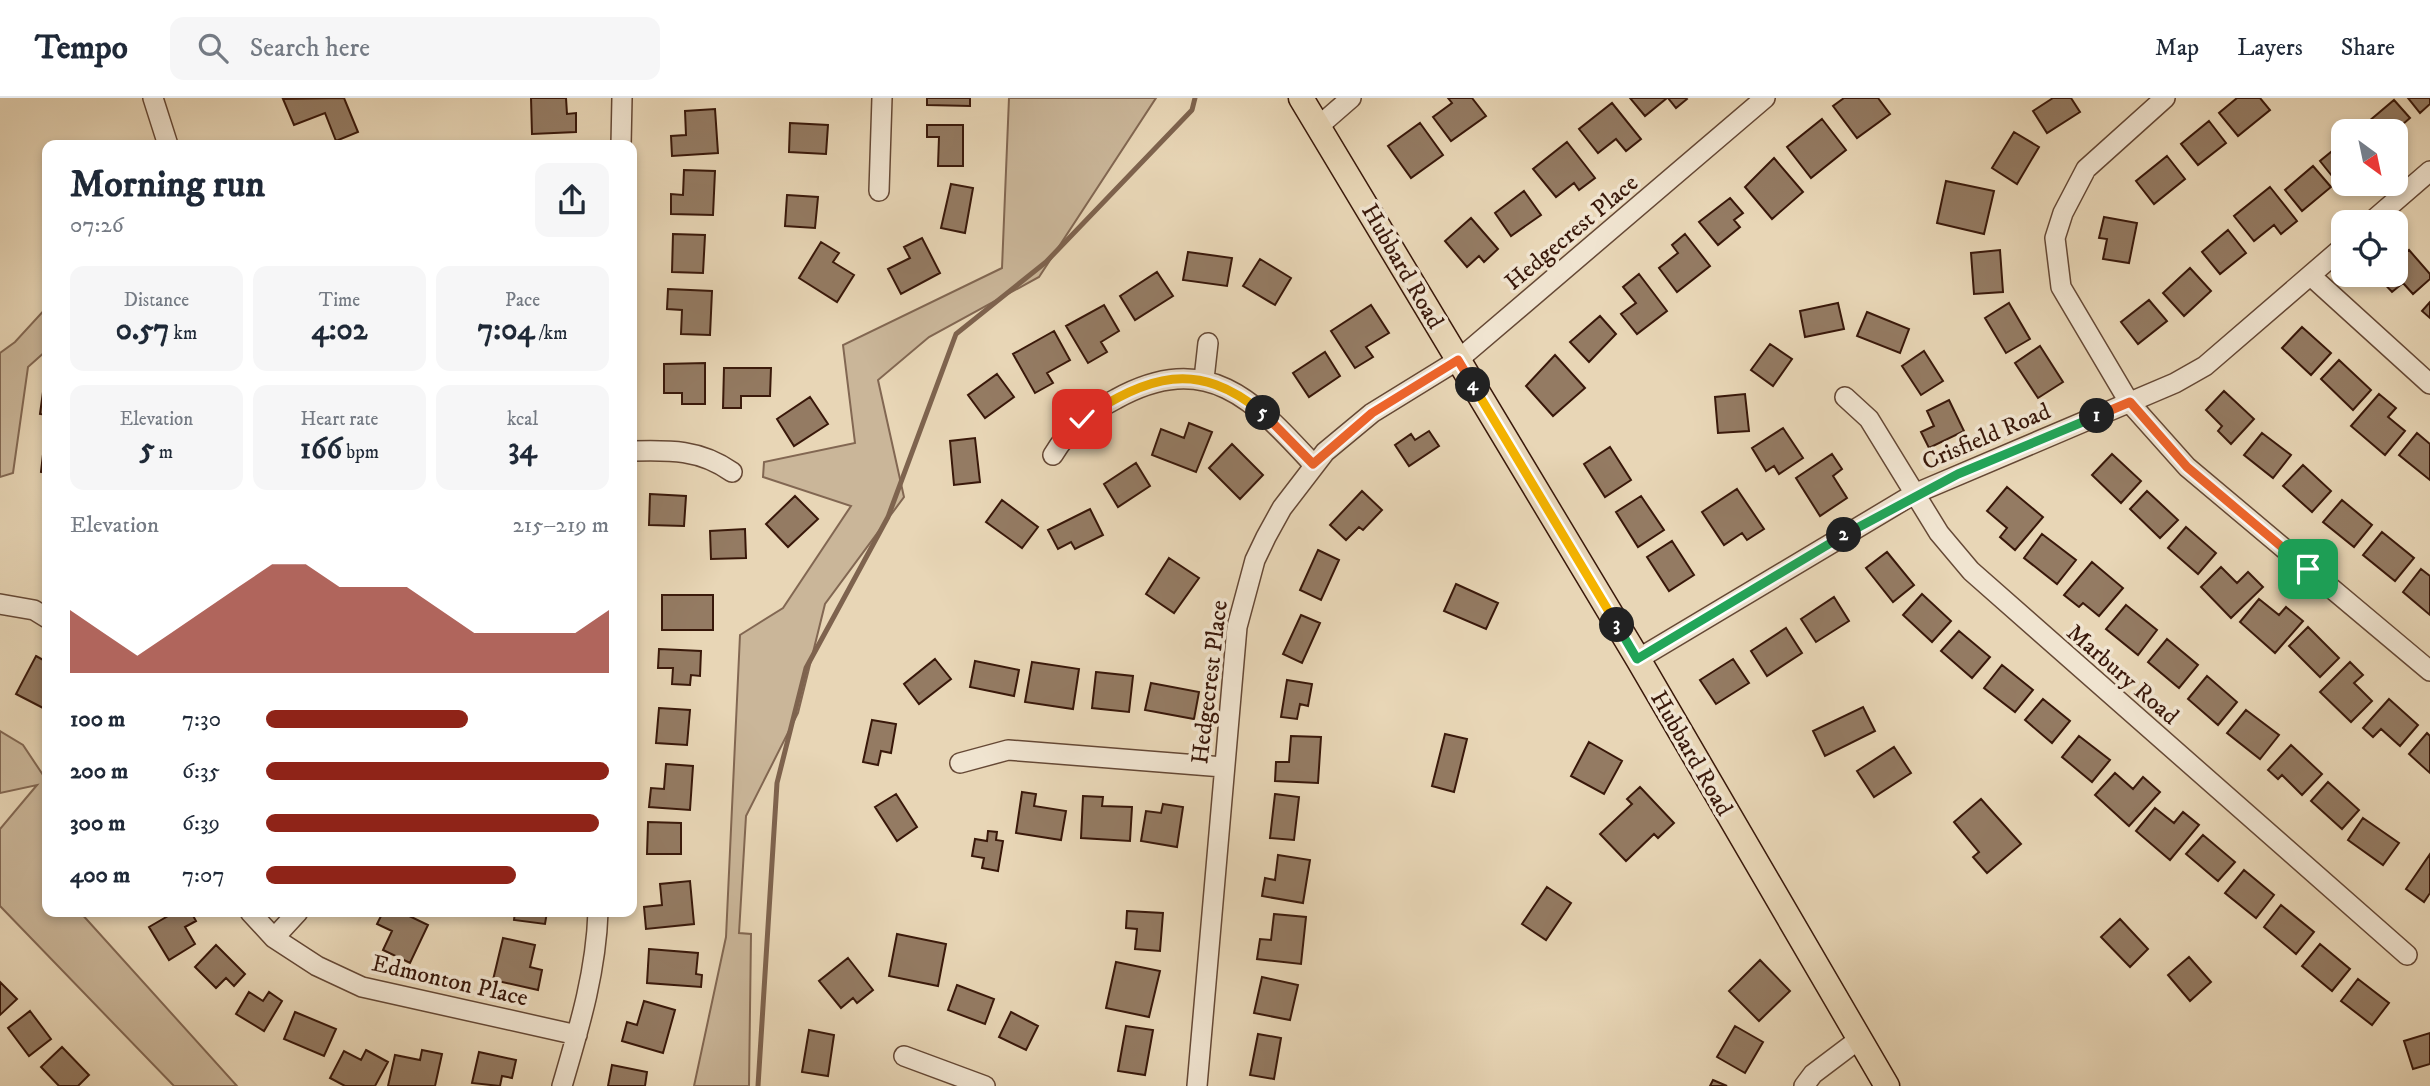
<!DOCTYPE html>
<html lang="en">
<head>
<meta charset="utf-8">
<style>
	:root { --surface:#fff; --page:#f6f6f7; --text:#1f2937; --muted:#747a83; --line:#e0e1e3; --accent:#8f2418 }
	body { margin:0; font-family:"IM FELL DW Pica",serif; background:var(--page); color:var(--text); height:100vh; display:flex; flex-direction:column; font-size:26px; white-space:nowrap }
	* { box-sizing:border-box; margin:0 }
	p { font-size:23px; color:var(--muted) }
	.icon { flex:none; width:38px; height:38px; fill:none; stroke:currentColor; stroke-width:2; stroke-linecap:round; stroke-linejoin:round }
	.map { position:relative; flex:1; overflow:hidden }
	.side { position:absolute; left:42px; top:42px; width:595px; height:777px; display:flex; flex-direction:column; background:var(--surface); border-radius:14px; box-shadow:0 4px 10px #0003 }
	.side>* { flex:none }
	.needle { width:46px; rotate:147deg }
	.controls { position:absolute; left:2331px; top:21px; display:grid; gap:14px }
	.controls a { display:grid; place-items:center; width:77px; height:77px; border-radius:14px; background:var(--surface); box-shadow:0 4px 10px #0003; font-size:35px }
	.pin { position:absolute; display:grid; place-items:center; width:60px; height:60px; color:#fff; margin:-30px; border-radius:14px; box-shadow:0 4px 10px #0006 }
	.km { position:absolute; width:35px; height:35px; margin:-18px; border-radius:50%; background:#222; color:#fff; font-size:19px; line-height:35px; text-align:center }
	.round { display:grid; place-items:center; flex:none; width:74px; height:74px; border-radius:14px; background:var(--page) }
	.summary { display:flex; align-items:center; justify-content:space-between; height:119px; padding:0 28px }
	h1 { font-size:38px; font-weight:700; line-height:52px }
	.figures { display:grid; grid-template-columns:repeat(3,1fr); gap:10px; height:119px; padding:7px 28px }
	.figures div { display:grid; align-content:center; border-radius:14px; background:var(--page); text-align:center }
	.figures b { font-size:30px; font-weight:700 }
	.figures small { font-size:19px; font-weight:400 }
	.figures p { font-size:19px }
	.chart { height:196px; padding:14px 28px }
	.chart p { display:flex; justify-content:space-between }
	.chart svg { width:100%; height:126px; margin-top:7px; fill:var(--accent); opacity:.7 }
	ul { padding:0 28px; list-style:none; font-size:23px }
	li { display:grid; grid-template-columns:112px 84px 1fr; align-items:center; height:52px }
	li i { height:18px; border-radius:9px; background:var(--accent) }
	header { display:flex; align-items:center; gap:42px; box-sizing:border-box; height:98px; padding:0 35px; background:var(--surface); border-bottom:2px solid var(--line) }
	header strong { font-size:33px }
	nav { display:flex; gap:38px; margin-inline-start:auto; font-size:24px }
	.search { width:490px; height:63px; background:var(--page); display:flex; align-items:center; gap:18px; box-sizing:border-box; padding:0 24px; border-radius:14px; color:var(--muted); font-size:26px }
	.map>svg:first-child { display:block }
	.green { fill:#cab699; stroke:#826752; stroke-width:2 }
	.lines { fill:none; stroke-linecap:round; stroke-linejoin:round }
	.stream { stroke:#7e634e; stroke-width:5 }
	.building { fill:#947b63; stroke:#39180a; stroke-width:2 }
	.minor-casing { stroke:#654835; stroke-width:22 }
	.major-casing { stroke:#39180a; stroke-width:27 }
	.minor { stroke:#f0e4d0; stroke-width:19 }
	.major { stroke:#e8d6b6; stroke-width:24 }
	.split-1-casing { stroke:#fff; stroke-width:14 }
	.split-2-casing { stroke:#fff; stroke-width:14 }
	.split-3-casing { stroke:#fff; stroke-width:14 }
	.split-4-casing { stroke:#fff; stroke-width:14 }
	.split-5-casing { stroke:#fff; stroke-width:14 }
	.split-6-casing { stroke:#fff; stroke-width:14 }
	.split-1 { stroke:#f0652b; stroke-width:9 }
	.split-2 { stroke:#22a559; stroke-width:9 }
	.split-3 { stroke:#22a559; stroke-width:9 }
	.split-4 { stroke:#f5b400; stroke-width:9 }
	.split-5 { stroke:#f0652b; stroke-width:9 }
	.split-6 { stroke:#f5b400; stroke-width:9 }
	.labels { text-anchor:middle; stroke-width:7; stroke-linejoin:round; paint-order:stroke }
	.street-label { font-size:24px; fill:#39180a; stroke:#f0e4d0 }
</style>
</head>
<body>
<header>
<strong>Tempo</strong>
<div class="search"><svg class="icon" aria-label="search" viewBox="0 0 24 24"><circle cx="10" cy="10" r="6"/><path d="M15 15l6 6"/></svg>Search here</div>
<nav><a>Map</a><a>Layers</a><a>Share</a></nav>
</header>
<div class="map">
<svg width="2430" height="988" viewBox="0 0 2430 988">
	<rect width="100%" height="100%" fill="#e8d6b6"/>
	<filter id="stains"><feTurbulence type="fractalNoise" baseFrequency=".00286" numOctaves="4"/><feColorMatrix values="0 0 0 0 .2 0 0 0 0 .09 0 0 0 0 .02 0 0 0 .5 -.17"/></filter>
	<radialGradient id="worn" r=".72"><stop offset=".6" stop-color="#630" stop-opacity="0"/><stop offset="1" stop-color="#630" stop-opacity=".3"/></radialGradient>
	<path class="green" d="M1009,0H1156L1039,179L929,239L878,282L904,399L825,506L798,615L746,718L739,835L751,836L749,988H694L726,839L740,537L783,510L851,408L763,379L764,364L855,345L843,247L1002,170Z
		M47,209V252L28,269L13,375L0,379V255L15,244Z
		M0,633L23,647L47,683V814H80L237,988H174L0,808V731L37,687L0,695Z"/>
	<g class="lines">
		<path class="stream" d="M758,988L777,685L806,570L888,419L956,236L1046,164L1192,12L1195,0"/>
	</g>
	<path class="building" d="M344,0L358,34L336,43L325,15L294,27L283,1Z
		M531,0H566L567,16L576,15V34L532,36Z
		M927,0H970V8L927,7Z
		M1448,0H1472L1486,18L1451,43L1433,19L1452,5Z
		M1630,0H1667L1645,18Z
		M1668,0H1686L1687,1L1676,10Z
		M1844,0H1878L1890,16L1857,40L1833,8Z
		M2053,0H2071L2080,14L2047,35L2033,13Z
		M2237,0H2260L2270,12L2238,38L2219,15Z
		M2408,0H2430V6L2420,15Z
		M2394,2L2410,20L2395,33H2366L2362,29Z
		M1612,5L1641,41L1626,53L1616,41L1598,55L1579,31Z
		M715,11L718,55L672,58L671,38L686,37L685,13Z
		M1822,21L1846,52L1811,80L1787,49Z
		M2209,23L2226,45L2198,67L2181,46Z
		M790,25L828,27L826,56L789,54Z
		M1420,25L1443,57L1411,80L1388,48Z
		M927,27H963V68H938L939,39H927Z
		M2014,34L2039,49L2017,86L1992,70Z
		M1567,44L1595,80L1579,92L1574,85L1556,99L1533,71Z
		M2343,44V78L2336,83L2320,63Z
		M2167,58L2185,81L2154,106L2136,83Z
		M1774,60L1803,94L1772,121L1745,89Z
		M2313,68L2331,89L2302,113L2285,92Z
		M684,72L715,73L713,117L671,116V96L683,97Z
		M1946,83L1994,93L1984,136L1937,125Z
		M951,86L973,90L965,135L941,130Z
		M2270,89L2297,123L2281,136L2274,127L2254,143L2234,118Z
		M1524,93L1541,117L1511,138L1495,115Z
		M787,97L818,99L815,130L785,128Z
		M1730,100L1743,115L1734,122L1740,129L1718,147L1699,124Z
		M2104,119L2137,125L2129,165L2103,161L2107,141L2099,140Z
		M1471,120L1498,151L1484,164L1479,158L1467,169L1445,143Z
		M2228,132L2246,155L2220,176L2202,154Z
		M673,136L705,137L703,175L672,174Z
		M1685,136L1710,168L1677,194L1659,170L1678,155L1672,147Z
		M922,140L940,175L901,196L888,171L910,160L904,149Z
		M821,144L839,155L833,164L854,177L837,204L799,180Z
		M2000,152L2003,194L1974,196L1971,155Z
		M2409,152L2430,176V181L2413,196L2403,185L2392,194L2378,179L2396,177V163Z
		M1188,154L1232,160L1227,188L1183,182Z
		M1260,161L1291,180L1275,207L1243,188Z
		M2190,170L2211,193L2184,218L2163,195Z
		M1157,174L1173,198L1135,222L1120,198Z
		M1639,176L1667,213L1637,236L1621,216L1636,205L1623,189Z
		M668,191L712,193L710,237L681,236L682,212L667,211Z
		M2149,202L2167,223L2138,246L2121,224Z
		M2430,204V220L2422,213Z
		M1838,205L1844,231L1805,239L1800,213Z
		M2009,205L2030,241L2006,255L1985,220Z
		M1104,207L1119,233L1101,244L1107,254L1088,265L1066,228Z
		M1371,207L1389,235L1366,249L1373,259L1355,270L1331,233Z
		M1867,214L1909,231L1900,255L1857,238Z
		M1600,218L1616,236L1589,264L1570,244Z
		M2302,229L2331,255L2311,277L2282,250Z
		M1054,233L1070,262L1047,275L1053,285L1035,295L1013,256Z
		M1770,246L1792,261L1773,288L1751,272Z
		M2040,248L2063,284L2038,300L2015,265Z
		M1924,253L1943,283L1921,297L1902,268Z
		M1325,254L1340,278L1309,299L1293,275Z
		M1555,257L1585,290L1553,318L1526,288Z
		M2339,262L2371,292L2353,312L2321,281Z
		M705,265V306H682V295H664V266Z
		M724,270H771L770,298H741V310H723Z
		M46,272H47V317L40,316Z
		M997,276L1014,299L985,320L968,297Z
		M2224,293L2254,321L2231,346L2218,333L2222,328L2206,312Z
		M1745,296L1749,333L1718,335L1715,299Z
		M2379,296L2396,310L2388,319L2405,333L2385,357L2351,328Z
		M810,299L828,326L794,348L777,321Z
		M1949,302L1964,333L1929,350L1921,334L1934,328L1927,313Z
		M1189,325L1212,334L1196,374L1152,357L1161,331L1184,340Z
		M46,330H47V375L41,374Z
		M1783,330L1803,360L1779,376L1774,368L1766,373L1752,350Z
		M1429,333L1439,348L1409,368L1395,347L1411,336L1415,342Z
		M2262,335L2291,357L2273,380L2244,357Z
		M2417,335L2430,346V382L2399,357Z
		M975,340L980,384L954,387L950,343Z
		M1232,346L1263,377L1240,401L1209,370Z
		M1610,349L1631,382L1605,399L1584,366Z
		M1832,356L1842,371L1833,378L1847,400L1820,418L1796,380Z
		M2112,356L2141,383L2121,405L2092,377Z
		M1136,365L1150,388L1118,409L1104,386Z
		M2303,367L2331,393L2312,414L2283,388Z
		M2007,389L2043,419L2015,452L2000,439L2007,430L1987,413Z
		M1737,391L1764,431L1747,442L1742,435L1724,447L1702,414Z
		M1362,393L1382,412L1363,432L1359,429L1346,442L1330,427Z
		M2147,393L2178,422L2160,440L2130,411Z
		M650,396L686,398L684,428L649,427Z
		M795,398L818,421L788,449L766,426Z
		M1641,398L1664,432L1638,449L1616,414Z
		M1002,402L1038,429L1022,450L986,424Z
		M2342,402L2372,427L2354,449L2323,424Z
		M1090,411L1103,437L1075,451L1071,444L1058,451L1048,432Z
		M2186,429L2216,455L2198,476L2168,450Z
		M745,431L746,460L711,461L710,433Z
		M2382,434L2414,460L2395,483L2363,457Z
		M2042,436L2076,462L2057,486L2024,460Z
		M1672,443L1694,477L1669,493L1647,459Z
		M1318,452L1339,462L1321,502L1300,492Z
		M1887,454L1914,487L1893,504L1866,470Z
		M1169,460L1199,480L1174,515L1146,496Z
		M2092,464L2123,490L2099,518L2083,505L2079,509L2064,497Z
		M2221,469L2237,485L2248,474L2263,489L2231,520L2201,489Z
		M2421,471L2430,478V517L2403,494Z
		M1456,486L1498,505L1486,531L1444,513Z
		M1922,496L1951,523L1932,544L1903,517Z
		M662,497H713V532H662Z
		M1834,499L1849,523L1816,544L1801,521Z
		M2259,501L2279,517L2286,509L2303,523L2275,555L2240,524Z
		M2126,507L2157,532L2138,557L2106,531Z
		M1301,517L1320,525L1302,565L1283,556Z
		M2308,529L2339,560L2320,579L2289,548Z
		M1786,530L1802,555L1767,578L1751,553Z
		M1959,533L1990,559L1972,580L1941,553Z
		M2167,541L2198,567L2179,590L2148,564Z
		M659,551L701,553L700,578L691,577L690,587L672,586L673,570H658Z
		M36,558L47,564V612L16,596Z
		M935,561L951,581L919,606L904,586Z
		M1733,561L1749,585L1716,606L1700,582Z
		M975,563L1019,572L1014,598L970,589Z
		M1032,564L1079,571L1073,611L1025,604Z
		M2350,564L2363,577L2354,585L2372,603L2351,624L2320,594Z
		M2002,567L2033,592L2015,614L1984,590Z
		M1096,574L1133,578L1129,614L1092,610Z
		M2207,578L2237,604L2218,627L2188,601Z
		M1287,582L1312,586L1308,608L1300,606L1297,621L1281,619Z
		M1151,585L1199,594L1194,621L1145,612Z
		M2043,601L2070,623L2052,645L2025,622Z
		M2389,601L2418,627L2400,648L2381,631L2373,639L2363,630Z
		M1863,609L1875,633L1825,658L1813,633Z
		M659,610L690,612L687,647L656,645Z
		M2246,612L2279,637L2260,661L2227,635Z
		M872,622L896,626L891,655L881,653L878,667L863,664Z
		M2427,635L2430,638V675L2409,656Z
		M1445,636L1467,641L1454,694L1432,688Z
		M1291,638L1321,639L1318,685L1275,683L1276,664H1289Z
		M2079,638L2110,662L2092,684L2062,659Z
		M1589,644L1622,663L1604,696L1571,678Z
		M2291,647L2322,676L2302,697L2282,677L2278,681L2268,672Z
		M1894,649L1911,675L1874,699L1857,673Z
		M666,666L693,668L690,712L649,709L651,690L664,691Z
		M2115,675L2133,691L2143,679L2160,694L2129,728L2095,697Z
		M2328,684L2359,712L2342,731L2311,703Z
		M1640,689L1674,725L1658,740L1654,736L1626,763L1600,736L1632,706L1627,701Z
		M1022,694L1036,696L1034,708L1066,713L1061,742L1016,735Z
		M896,696L917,729L897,743L875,709Z
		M1275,696L1299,699L1294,742L1270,740Z
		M1083,698L1103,699L1102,708L1132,709L1130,743L1081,740Z
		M1981,701L2021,746L1987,775L1973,759L1979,754L1954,724Z
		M1163,706L1183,709L1177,749L1141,743L1146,713L1161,715Z
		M2155,710L2174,725L2183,714L2199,727L2170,762L2136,733Z
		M2363,720L2399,745L2383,767L2348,742Z
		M648,724L681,725V756H647Z
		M988,733L997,734L996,742L1003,743L998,773L982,770L984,760L972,758L975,741L987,743Z
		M2203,737L2235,764L2218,783L2186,756Z
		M2430,756V795L2424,804L2406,791Z
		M1278,757L1310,762L1303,805L1262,798L1265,780L1275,782Z
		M2244,772L2274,797L2256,820L2225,795Z
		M690,783L694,826L646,831L644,809L662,807L660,786Z
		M1547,789L1571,805L1546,842L1522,826Z
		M2281,807L2314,834L2296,856L2264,829Z
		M1127,813L1163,815L1160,853L1135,851L1137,831L1126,830Z
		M175,814H191L196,823L185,829L195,846L169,862L149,829Z
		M383,814H401L428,827L410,865L383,852L392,833L377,826Z
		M515,814H547L545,826L514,822Z
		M1274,816L1306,819L1301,866L1257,861L1260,841L1271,842Z
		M2120,821L2148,851L2130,869L2101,839Z
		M897,836L946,846L938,888L889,878Z
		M503,840L535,847L530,869L542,872L538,892L493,882Z
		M2320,846L2350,871L2332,893L2302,868Z
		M216,847L245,876L234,888L226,880L216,890L195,869Z
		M649,851L698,855L696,876L702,877L701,889L647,885Z
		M2189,859L2211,884L2190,903L2168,877Z
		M848,860L873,892L857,905L853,900L841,910L819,883Z
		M1760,862L1790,893L1759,923L1729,893Z
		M1116,864L1160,873L1149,919L1106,910Z
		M1262,879L1298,887L1290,922L1254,915Z
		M2358,881L2389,905L2372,927L2341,903Z
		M0,884L17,901L0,917Z
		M957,887L994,901L985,926L948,912Z
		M249,894L263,903L269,894L282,903L264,933L236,916Z
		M644,903L675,912L663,955L622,943L627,924L637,927Z
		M30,913L51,941L29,958L8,930Z
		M295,914L336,931L324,958L284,941Z
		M1011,914L1038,928L1026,952L999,939Z
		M1126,928L1153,932L1145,977L1118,973Z
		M1735,928L1763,944L1745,975L1717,959Z
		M809,932L834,937L828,978L802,974Z
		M2430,935V966L2413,971L2404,943Z
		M1258,936L1281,940L1274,981L1250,977Z
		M62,949L89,977L78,988H59L41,969Z
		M366,952L388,964L375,988H345L330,980L344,953L361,962Z
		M422,952L442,956L435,988H388L395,957L420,962Z
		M479,954L516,962L512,980L502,978L500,988L472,985Z
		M612,967L647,974L645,988H608Z
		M1713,982L1727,988H1710Z"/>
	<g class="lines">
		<defs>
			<path id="minor" d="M153,0L168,47
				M2165,0L2086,71L2063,115L2055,140L2061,189L2129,304L2187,369L2430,573
				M1320,27L1351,0
				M621,47L622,0
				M879,93L882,0
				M2371,124L2430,73
				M2311,178L2430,286
				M1204,281L1208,245
				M1845,299L1869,321L1939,435L1971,473L2407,857
				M632,353C669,352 700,351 732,374
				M1053,357C1069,330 1089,315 1116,301C1207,251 1254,302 1313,366
				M0,506L34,512L47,520
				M1638,561L1914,396L2175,285L2205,268L2343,149
				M960,665L1008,652L1223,669
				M250,814L274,840L317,868L362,889L577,937
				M274,840L298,814
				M904,958L985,988
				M562,988C579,930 596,875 598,814
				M1197,988L1237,529L1255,462L1266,439L1282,410L1325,354L1372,315L1458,262L1765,0
				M1804,988L1813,976L1858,942"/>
			<path id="major" d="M1301,0L1638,561L1887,988"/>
		</defs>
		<use href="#minor" class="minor-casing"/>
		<use href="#major" class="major-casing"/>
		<use href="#minor" class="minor"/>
		<use href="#major" class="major"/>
	</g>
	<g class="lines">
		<defs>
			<path id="split-1" d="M2097,318L2130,304L2187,369L2308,471"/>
			<path id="split-2" d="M1844,437L1958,376L2097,318"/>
			<path id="split-3" d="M1617,527L1637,561L1844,437"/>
			<path id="split-4" d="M1473,287L1617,527"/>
			<path id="split-5" d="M1263,315L1313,366L1372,315L1458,262L1473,287"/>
			<path id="split-6" d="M1082,321C1149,278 1196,260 1263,315"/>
		</defs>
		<use href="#split-1" class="split-1-casing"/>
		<use href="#split-2" class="split-2-casing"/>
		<use href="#split-3" class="split-3-casing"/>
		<use href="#split-4" class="split-4-casing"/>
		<use href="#split-5" class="split-5-casing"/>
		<use href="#split-6" class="split-6-casing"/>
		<use href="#split-1" class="split-1"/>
		<use href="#split-2" class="split-2"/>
		<use href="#split-3" class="split-3"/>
		<use href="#split-4" class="split-4"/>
		<use href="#split-5" class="split-5"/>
		<use href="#split-6" class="split-6"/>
	</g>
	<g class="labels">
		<g class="street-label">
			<text transform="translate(1571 134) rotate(-40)" y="8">Hedgecrest Place</text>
			<text transform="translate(1403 168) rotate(60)" y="8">Hubbard Road</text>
			<text transform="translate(1986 338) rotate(-23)" y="8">Crisfield Road</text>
			<text transform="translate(2123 576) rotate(41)" y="8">Marbury Road</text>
			<text transform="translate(1209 584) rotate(-83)" y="8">Hedgecrest Place</text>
			<text transform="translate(1692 655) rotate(60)" y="8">Hubbard Road</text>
			<text transform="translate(450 882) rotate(13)" y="8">Edmonton Place</text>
		</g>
	</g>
	<rect width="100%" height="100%" filter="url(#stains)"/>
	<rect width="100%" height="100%" fill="url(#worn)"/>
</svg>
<div class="controls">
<a><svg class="needle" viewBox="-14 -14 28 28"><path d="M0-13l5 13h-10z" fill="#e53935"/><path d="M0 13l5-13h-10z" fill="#747a83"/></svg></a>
<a><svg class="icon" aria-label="locate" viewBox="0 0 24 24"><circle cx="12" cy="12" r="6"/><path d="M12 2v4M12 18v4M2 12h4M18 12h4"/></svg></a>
</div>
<div class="pin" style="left:2308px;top:471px;background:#1e9e55"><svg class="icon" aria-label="arrive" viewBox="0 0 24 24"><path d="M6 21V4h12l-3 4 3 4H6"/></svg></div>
<div class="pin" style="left:1082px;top:321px;background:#d93025"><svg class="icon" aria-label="check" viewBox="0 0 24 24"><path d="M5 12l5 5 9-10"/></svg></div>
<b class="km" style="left:2097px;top:318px">1</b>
<b class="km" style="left:1844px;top:437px">2</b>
<b class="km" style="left:1617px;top:527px">3</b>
<b class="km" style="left:1473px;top:287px">4</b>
<b class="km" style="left:1263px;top:315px">5</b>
<section class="side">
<div class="summary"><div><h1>Morning run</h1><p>07:26</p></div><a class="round"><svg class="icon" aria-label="share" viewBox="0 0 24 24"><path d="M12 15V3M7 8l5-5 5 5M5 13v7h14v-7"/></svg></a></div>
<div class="figures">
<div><p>Distance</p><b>0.57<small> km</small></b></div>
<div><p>Time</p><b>4:02</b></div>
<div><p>Pace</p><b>7:04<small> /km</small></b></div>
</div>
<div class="figures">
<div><p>Elevation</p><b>5<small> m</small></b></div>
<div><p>Heart rate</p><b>166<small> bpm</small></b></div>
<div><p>kcal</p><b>34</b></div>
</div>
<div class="chart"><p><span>Elevation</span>215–219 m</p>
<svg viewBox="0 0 160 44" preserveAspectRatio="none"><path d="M0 44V22L10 30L20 38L30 30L40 22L50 14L60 6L70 6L80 14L90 14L100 14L110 22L120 30L130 30L140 30L150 30L160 22V44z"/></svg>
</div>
<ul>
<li><b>100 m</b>7:30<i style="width:59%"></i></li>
<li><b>200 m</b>6:35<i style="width:100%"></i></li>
<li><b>300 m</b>6:39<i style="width:97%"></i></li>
<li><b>400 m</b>7:07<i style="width:73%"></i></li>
</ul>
</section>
</div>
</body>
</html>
